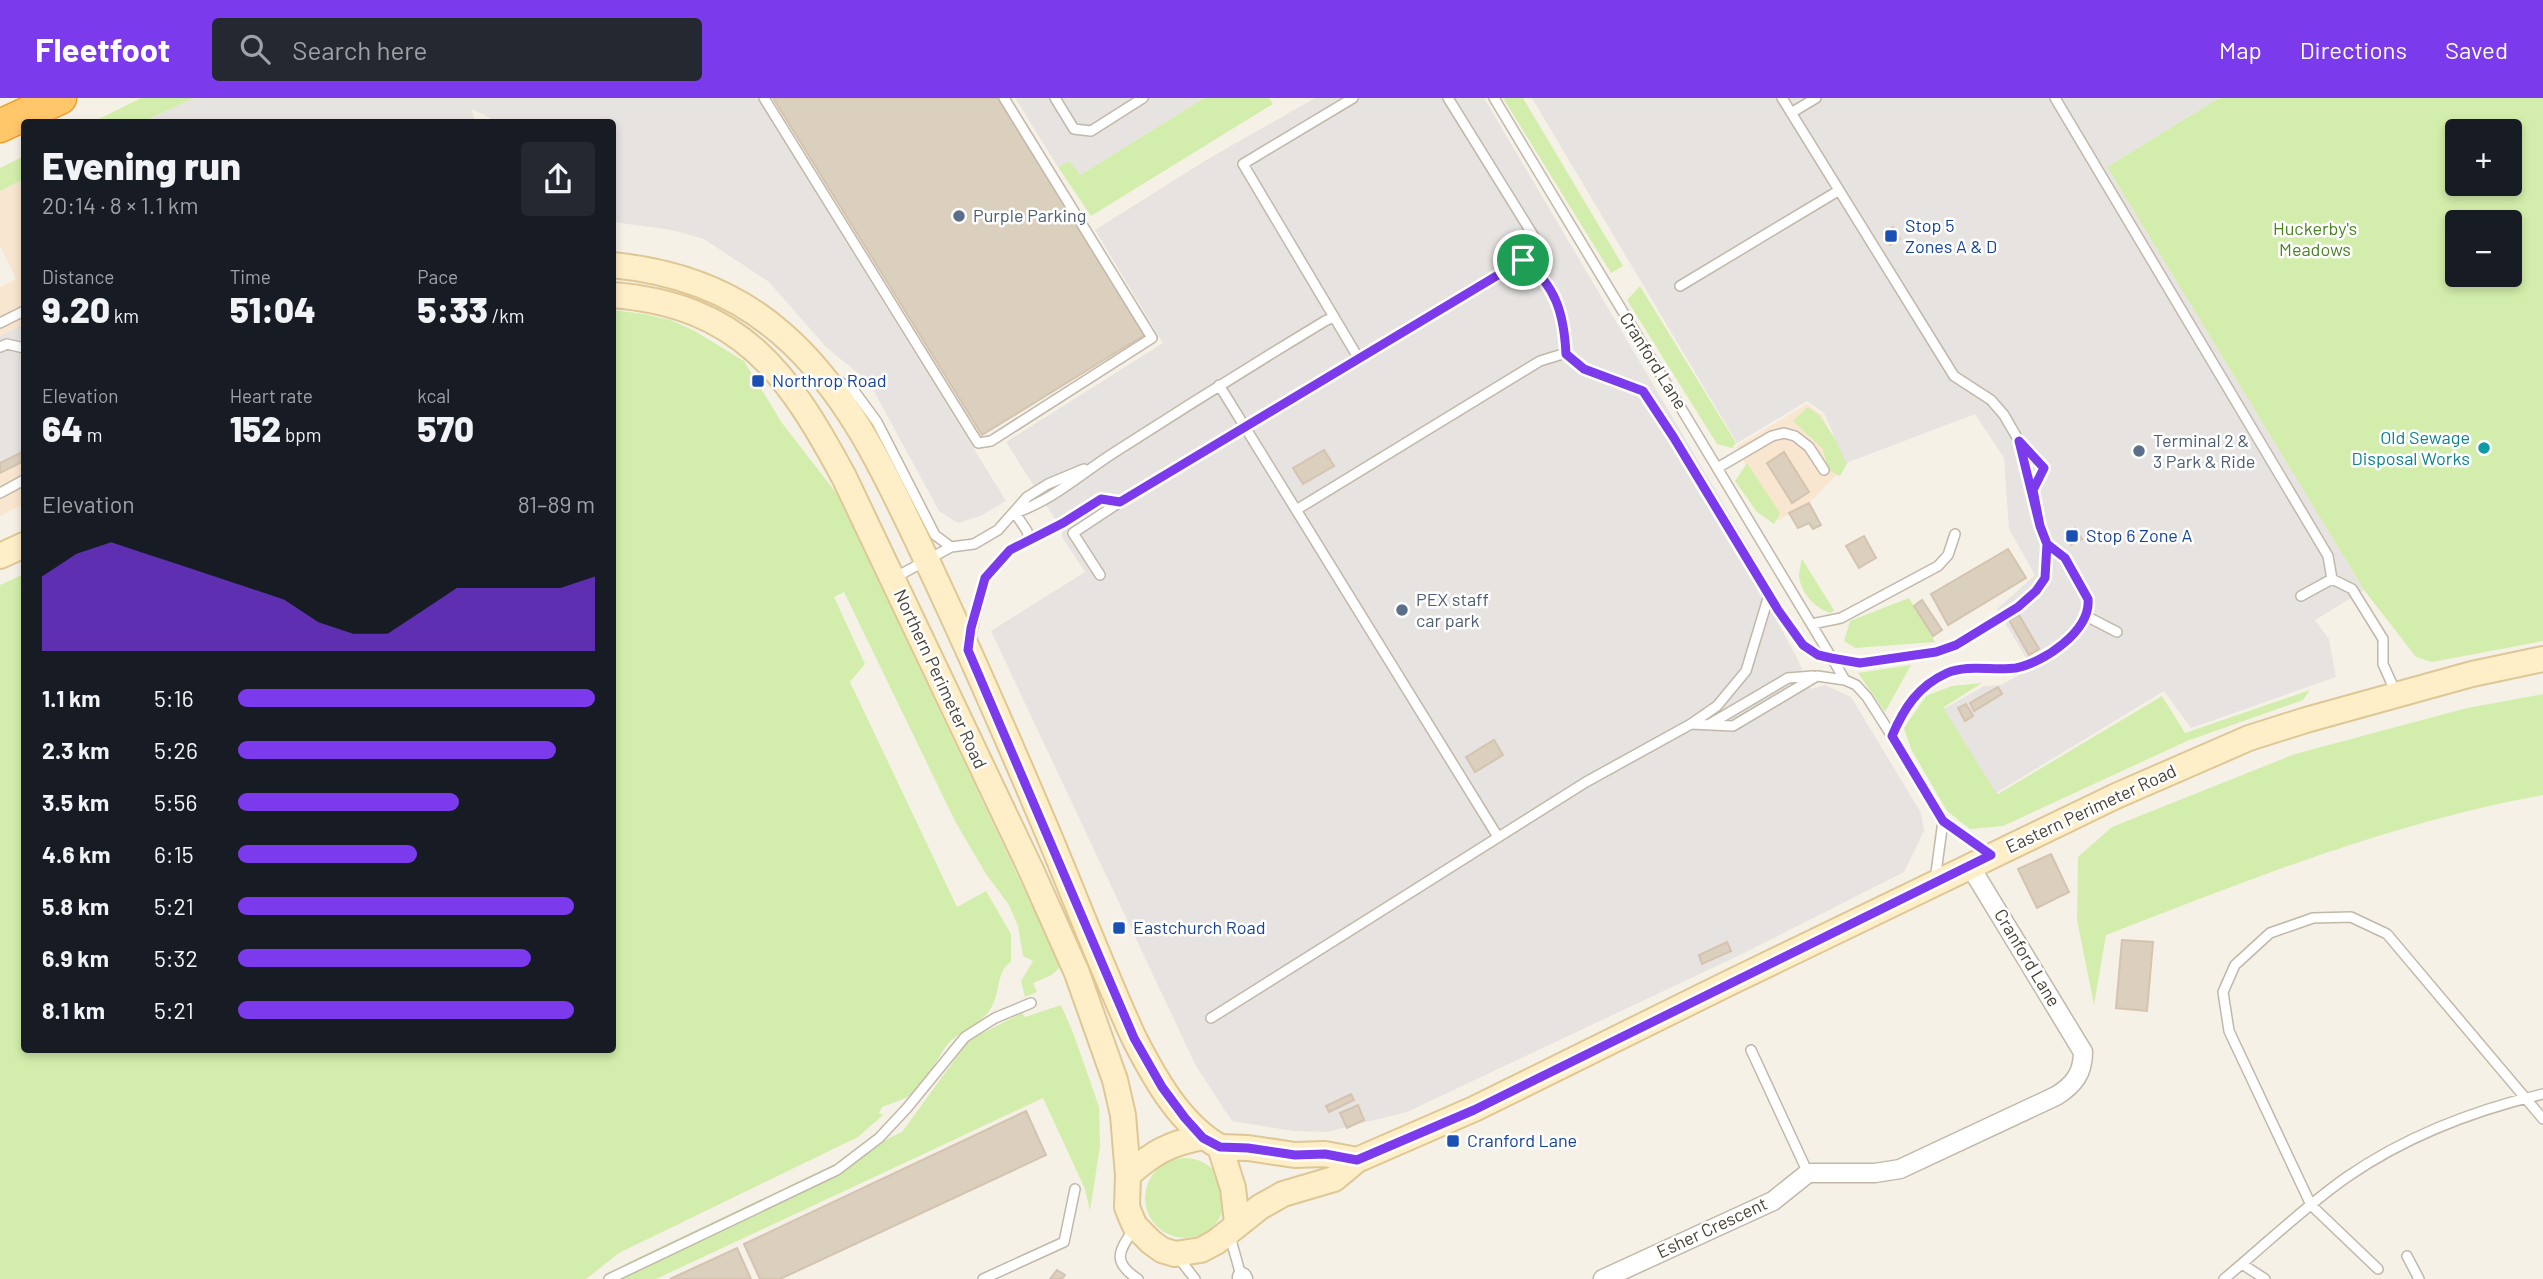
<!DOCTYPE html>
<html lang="en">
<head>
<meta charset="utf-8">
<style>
	:root { --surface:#171b24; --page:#242831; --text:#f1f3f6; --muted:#9ea1a6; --accent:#7c3aed }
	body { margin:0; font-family:Barlow,sans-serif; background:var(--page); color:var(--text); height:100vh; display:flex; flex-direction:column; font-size:26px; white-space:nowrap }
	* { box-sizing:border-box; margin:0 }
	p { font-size:23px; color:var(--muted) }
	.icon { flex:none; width:38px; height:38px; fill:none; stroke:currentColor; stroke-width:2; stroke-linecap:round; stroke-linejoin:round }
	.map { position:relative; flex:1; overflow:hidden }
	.side { position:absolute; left:21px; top:21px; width:595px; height:934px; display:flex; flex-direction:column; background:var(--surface); border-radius:7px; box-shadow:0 4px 10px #0003 }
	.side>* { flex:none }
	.fabs { position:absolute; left:2445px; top:21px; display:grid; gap:14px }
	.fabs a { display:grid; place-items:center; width:77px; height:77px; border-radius:7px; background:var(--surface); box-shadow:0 4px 10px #0003; font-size:35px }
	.pin { position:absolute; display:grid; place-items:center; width:60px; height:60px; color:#fff; margin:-30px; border:4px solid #fff; border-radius:50%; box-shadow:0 2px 7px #0007 }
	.round { display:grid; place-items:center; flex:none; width:74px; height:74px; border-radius:7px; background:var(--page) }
	.head { display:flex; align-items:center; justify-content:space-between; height:119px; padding:0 21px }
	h1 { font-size:38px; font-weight:800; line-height:52px }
	.figures { display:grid; grid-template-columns:repeat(3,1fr); gap:10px; height:119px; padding:7px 21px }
	.figures div { display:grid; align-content:center }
	.figures b { font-size:35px; font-weight:800 }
	.figures small { font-size:19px; font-weight:400 }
	.figures p { font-size:19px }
	.chart { height:196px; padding:14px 21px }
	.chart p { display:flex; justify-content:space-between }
	.chart svg { width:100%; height:126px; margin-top:7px; fill:var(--accent); opacity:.7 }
	ul { padding:0 21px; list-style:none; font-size:23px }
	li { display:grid; grid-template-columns:112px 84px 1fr; align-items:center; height:52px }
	li i { height:18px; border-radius:9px; background:var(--accent) }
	header { display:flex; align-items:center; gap:42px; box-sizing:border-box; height:98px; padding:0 35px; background:var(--accent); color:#fff }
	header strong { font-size:33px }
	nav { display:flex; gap:38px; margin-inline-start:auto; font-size:24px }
	.search { width:490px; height:63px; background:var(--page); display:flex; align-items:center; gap:18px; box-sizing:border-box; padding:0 24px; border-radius:7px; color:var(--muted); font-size:26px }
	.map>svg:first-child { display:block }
	.commercial { fill:#f9e6d0 }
	.green { fill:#d3eeac; fill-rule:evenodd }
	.parking { fill:#e6e3e0 }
	.building { fill:#dbcfbe; stroke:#d4c3ae; stroke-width:2 }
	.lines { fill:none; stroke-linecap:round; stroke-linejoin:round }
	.lane-casing { stroke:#c2b8a9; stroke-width:12 }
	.street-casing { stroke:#c2b8a9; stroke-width:21 }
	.secondary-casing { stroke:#dec794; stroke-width:28 }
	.highway-casing { stroke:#ef9d28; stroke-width:35 }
	.lane { stroke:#fff; stroke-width:9 }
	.street { stroke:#fff; stroke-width:18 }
	.secondary { stroke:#ffefc8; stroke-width:24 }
	.highway { stroke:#ffc769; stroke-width:32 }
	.route-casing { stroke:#fff; stroke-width:14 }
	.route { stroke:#7c3aed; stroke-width:9 }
	.service-dot { fill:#5c6f8a; stroke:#fff; stroke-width:2.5 }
	.transit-dot { fill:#1a4fb4; stroke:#fff; stroke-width:2.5 }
	.culture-dot { fill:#0f9aa8; stroke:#fff; stroke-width:2.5 }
	.labels { text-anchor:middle; stroke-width:5; stroke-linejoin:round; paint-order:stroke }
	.service-label { font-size:18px; fill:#4e5e75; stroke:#fff; text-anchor:start }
	.transit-label { font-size:18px; fill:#164399; stroke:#fff; text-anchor:start }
	.park-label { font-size:18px; fill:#4a8321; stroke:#fff }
	.street-label { font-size:18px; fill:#4a4135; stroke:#fff }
	.culture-label { font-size:18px; fill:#0d838f; stroke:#fff; text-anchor:end }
</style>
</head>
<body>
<header>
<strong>Fleetfoot</strong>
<div class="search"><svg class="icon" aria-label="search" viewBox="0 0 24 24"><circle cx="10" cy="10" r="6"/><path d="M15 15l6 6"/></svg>Search here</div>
<nav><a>Map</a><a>Directions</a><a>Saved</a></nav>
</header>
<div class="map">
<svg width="2543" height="1181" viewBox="0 0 2543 1181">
	<rect width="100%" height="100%" fill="#f5f1e7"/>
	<path class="commercial" d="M24,81V406L0,418V189L16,181L0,148V93Z
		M1807,306L1822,317L1845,368L1809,405L1777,423L1736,349Z"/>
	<path class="green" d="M141,0H194L143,24H93Z
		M1204,0H1269L1273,6L1091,118L1058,69L1070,63L1080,77Z
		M1503,0H1523L1623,168L1611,175Z
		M2219,0H2543V543L2432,564L2416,559L2364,492L2107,69ZM2457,33H2510V86H2457ZM2457,124H2510V177H2457Z
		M24,58V81L0,93V70Z
		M1640,188L1736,345L1732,350L1717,346L1627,202Z
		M613,212L644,216L670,222L693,232L744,263L782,325L837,396L1060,867C1056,878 1043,880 1033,885L1037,894L1025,899L1021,883L1033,863L1023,858L1018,828L1009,807L986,776L955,723L844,494L834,499L865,566L850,584L957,809L986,793L1011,836V864C994,874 1002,901 986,917C975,929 958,934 947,947C937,960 925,989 912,996C904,1002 891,1005 882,1009L879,1015L883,1017L858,1039L619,1155L586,1181H0V487L24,476V952H612Z
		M1808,309L1820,318L1849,362L1840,378L1828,372L1823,351L1793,323Z
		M1747,365L1780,415L1774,426L1757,414L1735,383Z
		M1802,461L1834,512L1831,515C1816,511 1801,496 1799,478C1799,473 1801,466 1802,461Z
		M1909,500L1935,544L1855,550L1844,543L1850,523Z
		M1911,567L1885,614L1858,575L1904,568Z
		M1982,585L1944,609L1998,696L2162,598L2185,635L2310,592L2303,602L2187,643L2003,728L1970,731L1947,713L1911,651L1904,630L1926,598L1952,588Z
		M2543,596V697C2392,724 2248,782 2106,837L2094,907L2077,822L2078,759L2112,729L2295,656L2467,610Z
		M1061,907L1074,937L1099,1009L1100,1048L1090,1113L1085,1091L1043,1000L656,1181H606L627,1165L902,1034L969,942L1022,915L1025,919Z
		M1145 1100a40 40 0 1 1 80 0a40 40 0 1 1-80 0Z"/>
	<path class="parking" d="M194,0H757L1006,403L980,418L958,425L939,413L869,284L827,250L769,184L704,141L672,132L613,124L612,24H492L490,20L472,11L475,24H420L419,21L412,24H152L150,21Z
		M1015,0H1204L1080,77L1070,63L1058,69Z
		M1315,0H1484L1779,500L1777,523L1797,560L1810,591L1825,587L1851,599L1921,715L1924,733L1904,774L1744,855L1407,1014L1327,1034L1294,1033L1232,1023L1196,968L991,533L1085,474L1062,439V432L1006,344L1163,245L1095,132L1208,61Z
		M1532,0H2219L2107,69L2364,492L2315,522L2329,541L2336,579L2191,630L2164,593L1996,695L1944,611L1984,588L2001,587L2032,570L1997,511L2035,477L2009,431L2004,360L1975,316L1846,365L1824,315L1807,303L1737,345Z
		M24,226V353L0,365V238Z"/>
	<path class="building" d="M773,0H1000L1146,236L982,337Z
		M1893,129L1900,141L1890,147L1883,136Z
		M1324,352L1334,368L1303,386L1293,370Z
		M24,353V363L0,375V365Z
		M1784,354L1809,394L1792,405L1767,365Z
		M1809,405L1821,427L1813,431L1809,425L1798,430L1789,415Z
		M2075,430L2082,441L2071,447L2065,436Z
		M1864,438L1876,460L1859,470L1846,448Z
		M2008,451L2026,480L1948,527L1931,496Z
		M1922,502L1942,532L1933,538L1914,508Z
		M2019,517L2039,551L2029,557L2009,522Z
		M1998,589L2002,596L1974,613L1970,605Z
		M1966,606L1973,618L1965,623L1958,610Z
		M1494,642L1503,657L1475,674L1466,659Z
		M2051,756L2069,794L2037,810L2018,771Z
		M2122,842L2153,844L2147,913L2116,910Z
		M1727,844L1731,853L1702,866L1699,857Z
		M1351,996L1354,1002L1329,1014L1326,1008Z
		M1358,1007L1364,1022L1347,1030L1340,1015Z
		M1026,1013L1046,1057L780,1181H760L744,1146Z
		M737,1150L751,1181H670Z
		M1057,1172L1065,1177L1062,1181H1050Z"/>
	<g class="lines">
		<defs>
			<path id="lane" d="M764,0L978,345L991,343L1152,240L1004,0
				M1055,0L1074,31L1091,33L1143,0
				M1353,0L1243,66L1359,261
				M1494,0L1845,582
				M2055,0L2328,458L2332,481
				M1791,15L1816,0
				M1523,162C1556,187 1564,216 1566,255L1584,271L1643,293L1674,340L1778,512L1803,547L1818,557L1860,565L1936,554L1956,547L2018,509L2036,493L2045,480L2047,446L2040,428L2019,343L2004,317L1991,302L1954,278L1782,0
				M1680,188L1838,93
				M0,225L24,213
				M0,249L7,246L24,250
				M835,282L852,290L877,324L935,437L951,449
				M1219,287L1498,739
				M2022,346L2044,370L2033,392
				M1719,369L1772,338L1784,335L1795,338L1809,349L1824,372
				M0,395L24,382
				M1296,412L1540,263L1566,255
				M1015,415C1053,402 1082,375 1115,354C1185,309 1254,266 1325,223L1334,219
				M1029,441L1063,425L1101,401L1120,404
				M1100,477L1073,435L1120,404L1541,150L1448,0
				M894,480L951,449L974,446L998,432L1027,399L1048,386L1084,371
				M2332,481L2352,491L2383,541V566L2396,595
				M2301,498L2332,481
				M2086,518L2117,534
				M1812,526L1841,520L1938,468L1948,457L1955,436
				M970,540L985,480L1010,452L1029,441L1027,433L1015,415
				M1691,626L1733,628L1817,578L1845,582L1856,587L1867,599L1892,638L1943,723L1935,782
				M1710,626L1788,580L1813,578
				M1892,638C1904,610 1918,588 1947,575C1968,566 1993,573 2016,570C2044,565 2091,533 2088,501L2065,459L2047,446
				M1943,723L1990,757
				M1211,920L1586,684L1691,626L1717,608L1746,573L1769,497
				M1751,952L1808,1075
				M1135,1129C1120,1152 1110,1163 1138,1181
				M1229,1135L1242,1181
				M1177,1158L1195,1181
				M2407,1158L2419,1181
				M2242,1166L2265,1181
				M2378,1171L2311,1107L2229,933L2223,894L2235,867L2270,835L2313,820L2351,819L2387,836L2543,1021
				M609,1181L837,1072L879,1040L907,1010L965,939L995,920L1031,905
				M983,1181L1064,1144L1075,1091
				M2224,1181C2265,1147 2304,1109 2347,1079C2405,1039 2475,1012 2543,996"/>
			<path id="street" d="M1242,1179L1243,1181
				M1603,1181L1773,1103L1808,1075H1875L1900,1071L2056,998C2074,987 2083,975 2083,954L1970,768"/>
			<path id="secondary" d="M612,167C675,173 733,193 781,235C851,295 889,384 928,465C971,556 1011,648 1050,740C1078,807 1104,875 1134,940C1155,981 1180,1026 1220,1049L1233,1090L1237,1125
				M612,197C741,207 788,275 844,379L1031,772L1077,875L1115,982L1123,1017L1128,1077L1127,1109L1131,1119L1135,1128L1151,1144L1162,1152L1175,1156L1201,1152L1216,1144L1260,1109L1283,1096L1334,1081L1357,1062L1474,1011L1729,885L2116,698L2249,640L2306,622L2472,576L2543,561
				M0,458L24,447
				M1220,1049L1248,1050L1295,1057L1325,1056L1357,1062
				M1128,1077C1154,1054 1168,1046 1203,1039"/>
			<path id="highway" d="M0,28L60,0"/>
		</defs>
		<use href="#lane" class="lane-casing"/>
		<use href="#street" class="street-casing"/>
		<use href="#secondary" class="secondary-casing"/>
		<use href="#highway" class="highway-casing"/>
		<use href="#lane" class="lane"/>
		<use href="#street" class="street"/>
		<use href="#secondary" class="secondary"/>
		<use href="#highway" class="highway"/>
	</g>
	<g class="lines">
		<defs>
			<path id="route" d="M1523,162L1120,404L1101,401L1063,425L1010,452L985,480L971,530L968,552L1134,940L1162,989L1185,1020L1203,1040L1220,1049L1248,1050L1295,1057L1325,1056L1357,1062L1474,1012L1991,757L1943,723L1892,638C1904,610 1918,588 1947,575C1968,566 1993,573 2016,570C2043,565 2091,533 2088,501L2065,460L2047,446L2040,428L2019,343L2044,370L2033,392L2040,428L2047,446L2045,480L2036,493L2018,509L1956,547L1936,554L1860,565L1831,560L1818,557L1803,547L1778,512L1674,340L1643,293L1584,271L1566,256C1564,216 1556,187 1523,162"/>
		</defs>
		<use href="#route" class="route-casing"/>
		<use href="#route" class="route"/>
	</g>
	<g class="service-dot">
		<circle cx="959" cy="118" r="7"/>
		<circle cx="2139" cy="353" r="7"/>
		<circle cx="1402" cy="512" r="7"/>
	</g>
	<g class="transit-dot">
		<rect x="1884" y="131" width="14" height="14" rx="3.5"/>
		<rect x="751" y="276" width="14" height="14" rx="3.5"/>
		<rect x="2065" y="431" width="14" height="14" rx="3.5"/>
		<rect x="1112" y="823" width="14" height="14" rx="3.5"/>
		<rect x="1446" y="1036" width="14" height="14" rx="3.5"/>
	</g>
	<circle class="culture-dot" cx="2484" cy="350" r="7"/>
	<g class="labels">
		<g class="service-label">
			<text x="973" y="124">Purple Parking</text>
			<text x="2153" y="349">Terminal 2 &amp;<tspan x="2153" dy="21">3 Park &amp; Ride</tspan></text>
			<text x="1416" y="508">PEX staff<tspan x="1416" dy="21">car park</tspan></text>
		</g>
		<g class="transit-label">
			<text x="1905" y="134">Stop 5<tspan x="1905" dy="21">Zones A &amp; D</tspan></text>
			<text x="772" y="289">Northrop Road</text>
			<text x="2086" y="444">Stop 6 Zone A</text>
			<text x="1133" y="836">Eastchurch Road</text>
			<text x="1467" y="1049">Cranford Lane</text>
		</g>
		<g class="park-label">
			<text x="2315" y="137">Huckerby's<tspan x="2315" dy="21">Meadows</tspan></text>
		</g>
		<g class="street-label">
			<text transform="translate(1653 263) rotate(58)" y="6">Cranford Lane</text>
			<text transform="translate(940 581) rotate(65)" y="6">Northern Perimeter Road</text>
			<text transform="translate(2091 711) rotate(-25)" y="6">Eastern Perimeter Road</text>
			<text transform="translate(2027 860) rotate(59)" y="6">Cranford Lane</text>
			<text transform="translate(1712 1130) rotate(-25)" y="6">Esher Crescent</text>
		</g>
		<g class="culture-label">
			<text x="2470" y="346">Old Sewage<tspan x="2470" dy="21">Disposal Works</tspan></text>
		</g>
	</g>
</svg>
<div class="fabs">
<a>+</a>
<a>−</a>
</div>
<div class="pin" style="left:1523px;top:162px;background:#1e9e55"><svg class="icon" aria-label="arrive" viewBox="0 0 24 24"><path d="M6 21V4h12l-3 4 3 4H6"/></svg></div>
<section class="side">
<div class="head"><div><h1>Evening run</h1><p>20:14 · 8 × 1.1 km</p></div><a class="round"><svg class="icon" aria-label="share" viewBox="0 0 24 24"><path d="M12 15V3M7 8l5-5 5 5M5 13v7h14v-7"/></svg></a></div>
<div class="figures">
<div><p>Distance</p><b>9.20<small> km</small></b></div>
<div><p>Time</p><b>51:04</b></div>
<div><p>Pace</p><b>5:33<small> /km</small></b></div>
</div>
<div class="figures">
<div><p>Elevation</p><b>64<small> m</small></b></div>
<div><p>Heart rate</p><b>152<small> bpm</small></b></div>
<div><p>kcal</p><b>570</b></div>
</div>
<div class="chart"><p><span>Elevation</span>81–89 m</p>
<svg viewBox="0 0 160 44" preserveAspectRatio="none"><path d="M0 44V18L10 10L20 6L30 10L40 14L50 18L60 22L70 26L80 34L90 38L100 38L110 30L120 22L130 22L140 22L150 22L160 18V44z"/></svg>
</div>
<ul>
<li><b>1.1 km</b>5:16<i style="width:100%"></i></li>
<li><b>2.3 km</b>5:26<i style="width:89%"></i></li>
<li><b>3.5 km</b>5:56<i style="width:62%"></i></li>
<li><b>4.6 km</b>6:15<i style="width:50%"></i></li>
<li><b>5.8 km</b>5:21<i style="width:94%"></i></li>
<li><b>6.9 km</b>5:32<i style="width:82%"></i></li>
<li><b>8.1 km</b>5:21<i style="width:94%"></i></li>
</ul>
</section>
</div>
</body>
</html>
